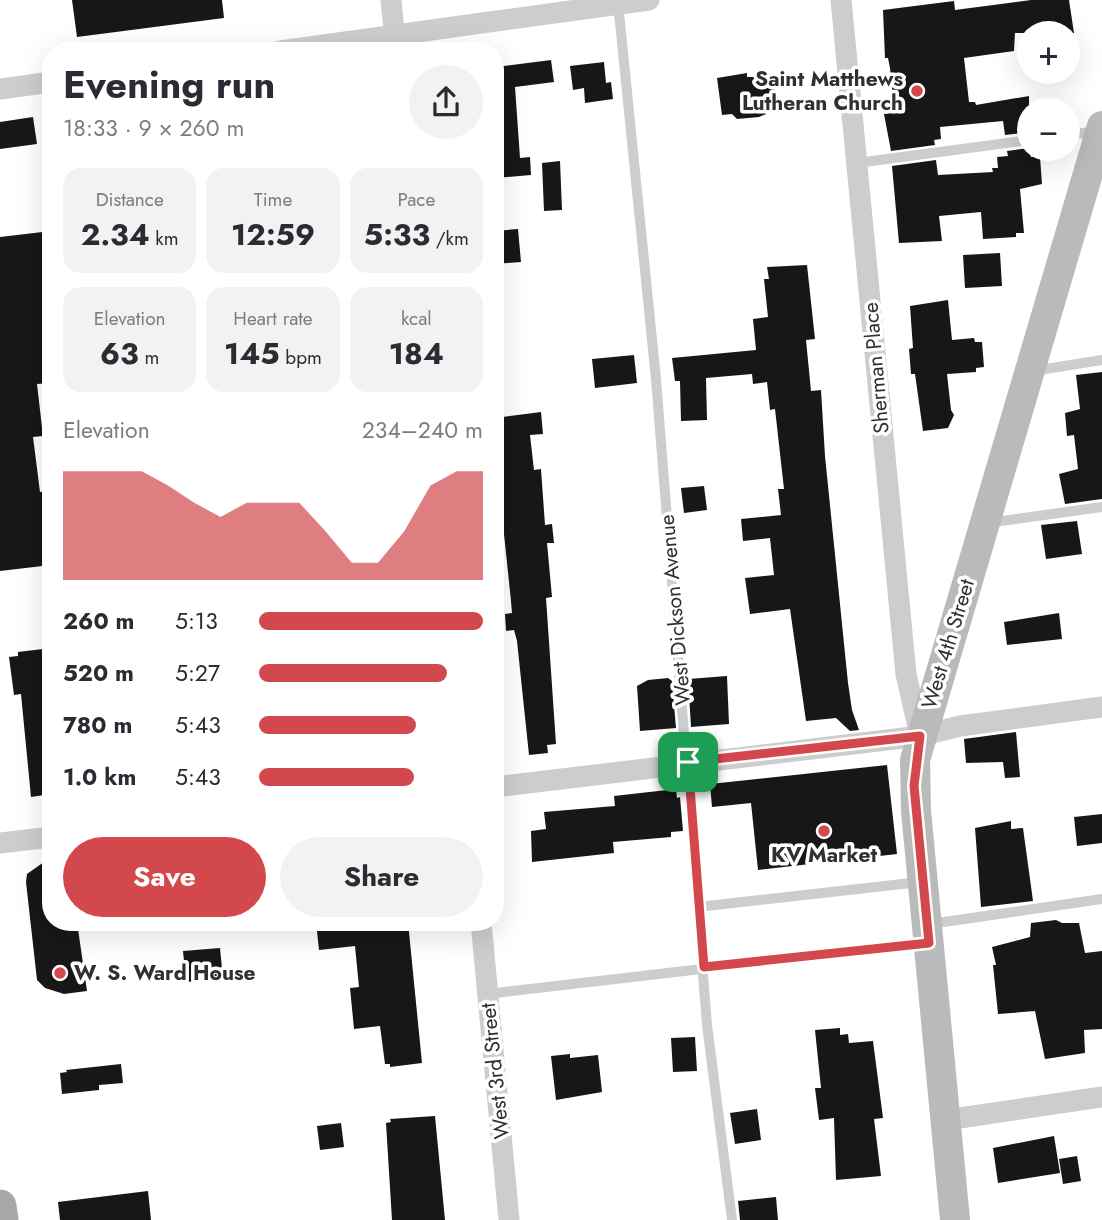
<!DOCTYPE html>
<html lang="en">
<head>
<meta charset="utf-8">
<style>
	:root { --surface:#fff; --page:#f2f2f3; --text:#2b2b33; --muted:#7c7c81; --accent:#d2484c }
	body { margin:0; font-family:Jost,sans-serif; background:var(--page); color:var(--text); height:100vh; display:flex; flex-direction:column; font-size:26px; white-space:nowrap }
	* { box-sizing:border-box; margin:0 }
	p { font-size:23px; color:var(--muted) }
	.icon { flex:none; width:38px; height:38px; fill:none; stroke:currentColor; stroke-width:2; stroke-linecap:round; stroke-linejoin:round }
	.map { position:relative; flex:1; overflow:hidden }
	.side { position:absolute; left:42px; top:42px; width:462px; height:889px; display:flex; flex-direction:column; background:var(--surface); border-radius:28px; box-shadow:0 7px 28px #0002 }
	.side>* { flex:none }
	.controls { position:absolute; left:1017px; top:21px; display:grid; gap:14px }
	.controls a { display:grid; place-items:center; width:63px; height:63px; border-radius:50%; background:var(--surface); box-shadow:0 7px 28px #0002; font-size:35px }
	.pin { position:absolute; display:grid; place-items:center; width:60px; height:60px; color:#fff; margin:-30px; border-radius:14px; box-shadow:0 4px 10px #0006 }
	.round { display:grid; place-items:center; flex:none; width:74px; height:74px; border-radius:37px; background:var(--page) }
	.headline { display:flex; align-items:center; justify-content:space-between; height:119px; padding:0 21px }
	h1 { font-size:38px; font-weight:700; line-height:52px }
	.stats { display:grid; grid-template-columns:repeat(3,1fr); gap:10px; height:119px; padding:7px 21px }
	.stats div { display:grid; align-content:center; border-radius:18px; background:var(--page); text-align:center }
	.stats b { font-size:30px; font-weight:700 }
	.stats small { font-size:19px; font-weight:400 }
	.stats p { font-size:19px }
	.chart { height:196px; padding:14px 21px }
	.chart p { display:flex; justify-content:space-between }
	.chart svg { width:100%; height:126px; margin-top:7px; fill:var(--accent); opacity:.7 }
	.action { display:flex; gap:14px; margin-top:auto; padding:14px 21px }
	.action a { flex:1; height:80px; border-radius:42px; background:var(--accent); color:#fff; font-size:28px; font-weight:700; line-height:80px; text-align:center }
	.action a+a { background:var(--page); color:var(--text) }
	ul { padding:0 21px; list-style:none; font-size:23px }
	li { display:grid; grid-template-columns:112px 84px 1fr; align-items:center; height:52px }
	li i { height:18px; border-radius:9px; background:var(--accent) }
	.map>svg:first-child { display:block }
	.building { fill:#171717 }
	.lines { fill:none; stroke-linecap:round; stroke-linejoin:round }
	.lane { stroke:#cdcdcd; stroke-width:10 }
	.street { stroke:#cdcdcd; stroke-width:21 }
	.secondary { stroke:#bababa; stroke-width:30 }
	.primary { stroke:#a8a8a8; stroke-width:33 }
	.route-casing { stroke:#fff; stroke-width:14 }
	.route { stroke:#d2484c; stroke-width:9 }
	.poi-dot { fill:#d2484c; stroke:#fff; stroke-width:2.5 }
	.labels { text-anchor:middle; stroke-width:7; stroke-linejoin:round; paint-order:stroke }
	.poi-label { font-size:21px; font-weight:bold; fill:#303030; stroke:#fff; text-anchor:end }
	.street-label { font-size:21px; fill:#303030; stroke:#fff }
</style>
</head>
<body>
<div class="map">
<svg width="1102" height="1220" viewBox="0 0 1102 1220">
	<rect width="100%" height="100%" fill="#fff"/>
	<path class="building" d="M72,0H222L224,18L77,37Z
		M1031,0H1069L1074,33H1015L1014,51L964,58L969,102H975L976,105L1029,96V132L1005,135L1003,121L940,127L941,139L934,140L935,145L891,151L884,114L892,113L891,108H894L890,68L888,58H885L883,10L954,1L955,10Z
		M551,60L554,82L515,87L520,158L530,157L531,175L495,178V67Z
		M604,62L606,83L611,82L613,99L585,103L584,88L573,90L570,66Z
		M747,73V77H773L776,110L766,111V114L759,117L737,119L732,114L722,115L717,78Z
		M33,117L37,144L0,149V122Z
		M1029,148L1031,157H1040L1042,184L1020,189L1024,233H1016V237L983,239L981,212L939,216L942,241L899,243L892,166L936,160L938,175L993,172L992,168H998L997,157L1008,156L1007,151Z
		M560,161L562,210L544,211L542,163Z
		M518,229L521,262L495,264V231Z
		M51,231V257H48L51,284V383L37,384L43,436L33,437L40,492L51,490V565L0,571V237Z
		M1000,253L1002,286L965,288L963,255Z
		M807,265L815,339L806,340L811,391L821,390L825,456L848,683L852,710L859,730L850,731L836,718L806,721L790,609L750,614L745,578L774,575L770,538L743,541L741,519L781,515L778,489H784L775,409L770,410L767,382L753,384L752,374L706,378L707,420L681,421L680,381H675L672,358L756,350L753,319L768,317L764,279H769L767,267Z
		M948,300L952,340L974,338L975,342H982L984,367L976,368V372L947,374L951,410L954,415L948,428L923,431L915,374H911L909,349L913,348L910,306Z
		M634,355L637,383L595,388L592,359Z
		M1102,372V499L1065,504L1059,474L1078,469L1074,435L1067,436L1065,413L1080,409L1076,375Z
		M541,412L543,434L530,435L534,470L541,469L545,525L552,524L554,543H547L552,597L546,598L556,744L547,745L548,753L529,755L517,641L514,630L506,631L505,614L512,613L511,601L495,448V418Z
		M704,486L707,510L684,513L681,488Z
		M1077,521L1082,554L1046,559L1041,525Z
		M1059,613L1062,639L1007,645L1004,622Z
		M51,648V794L31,797L21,694L14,695L9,657L18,656V652Z
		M727,676L729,724L691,727L688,679Z
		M668,678L672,681L676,728L640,731L637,686L648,680Z
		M1016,732L1020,777L1005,778L1003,762L966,763L964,739Z
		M887,765L897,854L758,870L751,803L712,807L710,784Z
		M676,789L677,798L680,797L683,831L671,832V837L613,842L614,853L532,862L531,831L546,829L544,812L615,806L614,796Z
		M1102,814V843L1077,846L1074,817Z
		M1011,821V829L1023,828L1033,901L981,907L975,828Z
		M51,857V922H77L87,991L64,994L45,988L37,980L26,882L27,874Z
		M1056,920L1062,923H1079L1085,953L1102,951V1029L1084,1030L1085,1053L1045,1059L1035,1011L998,1014L993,965H996L992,947L1030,937L1031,923Z
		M316,922H408L422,1063L390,1067V1064H385L380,1026L354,1029L350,988L359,987L355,946L319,950Z
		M220,948L223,979L186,982L183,951Z
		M840,1028V1035L848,1034L849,1043L873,1041L883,1118L874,1119L881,1176L836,1180L834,1118L819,1120L815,1088H821L815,1030Z
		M695,1037L697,1071L673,1072L671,1038Z
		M570,1054V1058L598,1055L602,1092L556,1100L551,1056Z
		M121,1064L123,1083L99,1085V1090L62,1094L60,1073L67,1072L66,1070Z
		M757,1109L761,1140L735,1144L730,1113Z
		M435,1116L445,1220H392L386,1123L391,1122L390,1119Z
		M341,1123L344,1147L320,1150L317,1126Z
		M1054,1136L1060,1173L998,1183L993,1148Z
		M1077,1156L1081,1181L1063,1184L1059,1159Z
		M148,1191L151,1220H60L58,1202Z
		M776,1197L778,1220H740L738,1201Z"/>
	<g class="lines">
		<path class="lane" d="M618,3L656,379L707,1025L732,1220
			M1068,135L1098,131
			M857,163L1029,140
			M1033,371L1102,360
			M987,523L1102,507
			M698,907L920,882
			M930,924L1102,899
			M487,994L926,943"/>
		<path class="street" d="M391,0L396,51
			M841,0L906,674L920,736
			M280,51L649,0
			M0,89L51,82
			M495,787L920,736L960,726L1102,707
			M0,843L51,837
			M481,922L509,1220
			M946,1120L1102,1097"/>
		<path class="secondary" d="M955,1220L916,811L915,760L1102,126"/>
		<path class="primary" d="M0,1206L2,1220"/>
	</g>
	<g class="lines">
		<defs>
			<path id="route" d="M920,736L914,786L929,943L704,967L688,762Z"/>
		</defs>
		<use href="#route" class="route-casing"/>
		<use href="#route" class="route"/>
	</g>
	<g class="poi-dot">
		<circle cx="917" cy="91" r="7"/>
		<circle cx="824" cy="831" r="7"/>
		<circle cx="60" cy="973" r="7"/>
	</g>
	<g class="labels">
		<g class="poi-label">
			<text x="903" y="86">Saint Matthews<tspan x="903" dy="24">Lutheran Church</tspan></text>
			<text x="824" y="862" text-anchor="middle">KV Market</text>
			<text x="74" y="980" text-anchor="start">W. S. Ward House</text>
		</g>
		<g class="street-label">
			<text transform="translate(876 368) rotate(-95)" y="7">Sherman Place</text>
			<text transform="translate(675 610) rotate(-95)" y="7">West Dickson Avenue</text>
			<text transform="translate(948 644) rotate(-73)" y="7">West 4th Street</text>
			<text transform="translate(495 1071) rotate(-96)" y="7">West 3rd Street</text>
		</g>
	</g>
</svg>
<div class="controls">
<a>+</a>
<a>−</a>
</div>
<div class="pin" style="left:688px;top:762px;background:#1e9e55"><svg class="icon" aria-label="arrive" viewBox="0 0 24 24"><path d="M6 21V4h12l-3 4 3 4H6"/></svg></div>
<section class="side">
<div class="headline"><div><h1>Evening run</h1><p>18:33 · 9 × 260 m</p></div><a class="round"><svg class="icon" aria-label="share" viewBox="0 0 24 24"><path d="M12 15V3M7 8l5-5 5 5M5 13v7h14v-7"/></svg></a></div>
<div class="stats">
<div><p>Distance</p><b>2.34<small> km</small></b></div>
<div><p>Time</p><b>12:59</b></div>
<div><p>Pace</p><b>5:33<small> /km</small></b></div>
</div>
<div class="stats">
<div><p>Elevation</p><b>63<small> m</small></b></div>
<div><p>Heart rate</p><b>145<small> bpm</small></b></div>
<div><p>kcal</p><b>184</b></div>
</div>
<div class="chart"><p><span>Elevation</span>234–240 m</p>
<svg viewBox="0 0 160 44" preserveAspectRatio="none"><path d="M0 44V6L10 6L20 6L30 6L40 11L50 17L60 22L70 17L80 17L90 17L100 27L110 38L120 38L130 27L140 11L150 6L160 6V44z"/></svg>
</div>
<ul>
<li><b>260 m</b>5:13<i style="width:100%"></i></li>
<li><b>520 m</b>5:27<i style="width:84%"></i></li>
<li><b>780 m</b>5:43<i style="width:70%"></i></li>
<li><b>1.0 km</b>5:43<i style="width:69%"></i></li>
</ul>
<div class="action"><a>Save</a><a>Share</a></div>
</section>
</div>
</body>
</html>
